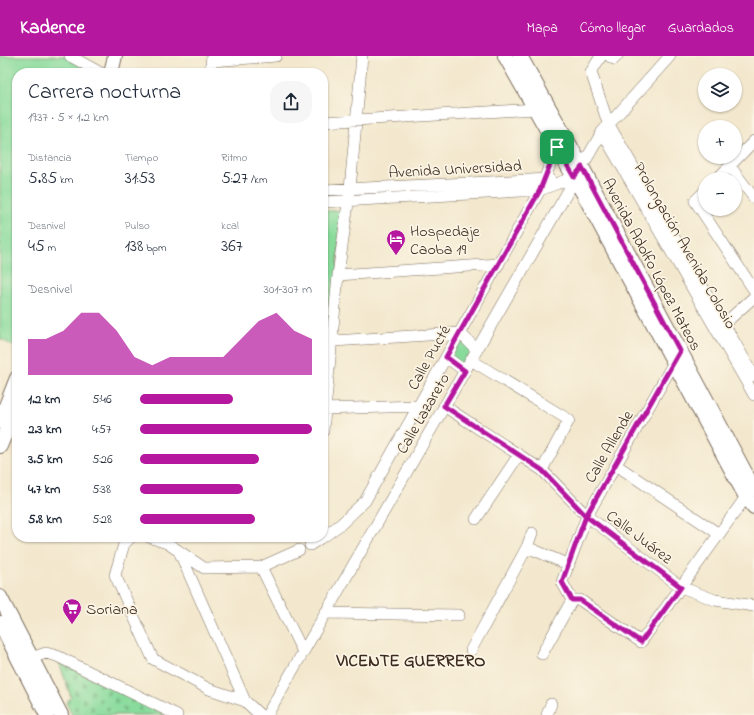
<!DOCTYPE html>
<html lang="es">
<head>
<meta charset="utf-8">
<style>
	:root { --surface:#fff; --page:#f6f6f7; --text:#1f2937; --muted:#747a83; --accent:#b5179e }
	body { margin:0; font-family:"Indie Flower",sans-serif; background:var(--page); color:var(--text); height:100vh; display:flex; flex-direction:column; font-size:15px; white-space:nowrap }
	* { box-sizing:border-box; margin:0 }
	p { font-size:13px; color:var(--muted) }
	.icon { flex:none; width:22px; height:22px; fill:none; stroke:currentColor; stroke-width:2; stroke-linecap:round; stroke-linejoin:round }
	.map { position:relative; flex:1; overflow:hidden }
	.sheet { position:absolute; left:12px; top:12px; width:316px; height:474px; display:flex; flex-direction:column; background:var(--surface); border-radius:16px; box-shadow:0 1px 3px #0004 }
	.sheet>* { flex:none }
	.controls { position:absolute; left:698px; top:12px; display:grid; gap:8px }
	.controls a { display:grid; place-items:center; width:44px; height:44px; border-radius:50%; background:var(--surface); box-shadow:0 1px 3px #0004; font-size:20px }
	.pin { position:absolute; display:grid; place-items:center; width:34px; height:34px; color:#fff; margin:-17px; border-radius:8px; box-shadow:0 2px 6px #0006 }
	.round { display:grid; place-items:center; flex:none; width:42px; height:42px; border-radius:16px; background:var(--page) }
	.head { display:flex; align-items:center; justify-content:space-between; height:68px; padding:0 16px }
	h1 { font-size:22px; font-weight:600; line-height:30px }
	.metrics { display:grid; grid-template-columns:repeat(3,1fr); gap:6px; height:68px; padding:4px 16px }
	.metrics div { display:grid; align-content:center }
	.metrics b { font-size:17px; font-weight:600 }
	.metrics small { font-size:11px; font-weight:400 }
	.metrics p { font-size:11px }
	.chart { height:112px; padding:8px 16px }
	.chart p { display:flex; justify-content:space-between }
	.chart svg { width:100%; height:72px; margin-top:4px; fill:var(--accent); opacity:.7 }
	ul { padding:0 16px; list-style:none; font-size:13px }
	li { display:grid; grid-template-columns:64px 48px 1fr; align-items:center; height:30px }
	li i { height:10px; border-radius:5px; background:var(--accent) }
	header { display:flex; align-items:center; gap:24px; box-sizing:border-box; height:56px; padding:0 20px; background:var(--accent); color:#fff }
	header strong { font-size:19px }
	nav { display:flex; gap:22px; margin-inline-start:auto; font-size:14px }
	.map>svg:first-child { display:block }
	.cemetery { fill:url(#cemetery-stones); stroke:#62825d }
	.green { fill:#89db9c; stroke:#62825d }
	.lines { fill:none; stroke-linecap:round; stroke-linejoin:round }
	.minor-casing { stroke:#7b6c5c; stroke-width:12 }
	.major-casing { stroke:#7b6c5c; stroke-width:16 }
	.minor { stroke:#fff; stroke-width:11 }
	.major { stroke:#fff; stroke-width:14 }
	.route-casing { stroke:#fff; stroke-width:8 }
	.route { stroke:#b5179e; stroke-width:5 }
	.labels { text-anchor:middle; stroke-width:3.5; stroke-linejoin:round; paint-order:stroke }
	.street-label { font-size:16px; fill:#3b2a1e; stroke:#fcf5e5 }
	.poi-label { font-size:16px; fill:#3b2a1e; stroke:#fcf5e5; text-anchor:start }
	.neighbourhood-label { font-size:17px; font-weight:bold; fill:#3b2a1e; stroke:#fcf5e5 }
</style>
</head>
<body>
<header>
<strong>Kadence</strong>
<nav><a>Mapa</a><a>Cómo llegar</a><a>Guardados</a></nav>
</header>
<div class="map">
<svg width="754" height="659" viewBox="0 0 754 659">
	<defs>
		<pattern id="cemetery-stones" width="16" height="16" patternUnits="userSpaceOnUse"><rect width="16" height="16" fill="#89db9c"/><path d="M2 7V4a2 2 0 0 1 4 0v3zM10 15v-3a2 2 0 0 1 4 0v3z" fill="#77bc86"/></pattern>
	</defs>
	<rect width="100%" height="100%" fill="#fcf5e5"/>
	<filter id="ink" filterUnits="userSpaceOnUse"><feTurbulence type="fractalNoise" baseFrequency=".025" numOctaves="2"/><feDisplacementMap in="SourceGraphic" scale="8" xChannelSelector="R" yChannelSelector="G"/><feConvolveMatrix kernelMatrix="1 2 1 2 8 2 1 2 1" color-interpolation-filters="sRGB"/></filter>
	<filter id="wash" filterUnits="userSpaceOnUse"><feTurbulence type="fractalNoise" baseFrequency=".012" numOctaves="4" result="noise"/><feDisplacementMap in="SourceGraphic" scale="16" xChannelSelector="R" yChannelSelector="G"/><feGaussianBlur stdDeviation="0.9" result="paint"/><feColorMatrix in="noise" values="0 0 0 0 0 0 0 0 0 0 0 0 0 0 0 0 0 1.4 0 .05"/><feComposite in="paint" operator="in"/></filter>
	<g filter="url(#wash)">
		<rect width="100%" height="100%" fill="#f3e8ce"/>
		<path class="cemetery" d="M59,606L166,659H72L66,647L71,641Z"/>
		<path class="green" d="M0,0H70L101,17H17V292L0,283Z
			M341,154L333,285H323V155Z
			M461,278L475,294L465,313L448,301Z"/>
	</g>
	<g filter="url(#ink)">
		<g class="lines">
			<defs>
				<path id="minor" d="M70,0L101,17
					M601,0L591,16L608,67L754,320
					M609,0L614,3L617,0
					M212,5L276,0
					M210,17L212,0
					M323,66L535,53
					M602,76L754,339
					M730,110L754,142
					M717,123L754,85
					M323,134L550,123
					M705,135L695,145L754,234
					M323,146L540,134L574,121
					M338,219L499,208
					M724,268L754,241
					M333,285L460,277L477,294
					M446,301L465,315
					M677,301L587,460L562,526L572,544H580L641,586L746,441L751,436
					M471,304L569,364L542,414
					M444,350L542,414L587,460L681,531L715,544L754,550
					M323,353L419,350
					M323,375L338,219L350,133L362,0
					M616,409L719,478
					M476,463L518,400
					M131,481L124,488L115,519L153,603L209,633L245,645
					M149,481L167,487L204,512L261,511L299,494
					M323,481L341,468L365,445L540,134L557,91
					M310,489L322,481
					M527,491L569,509
					M179,495L245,645L260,659
					M261,511L303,596
					M325,557L459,559
					M471,594L527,491L532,477
					M542,598L572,544
					M31,602L46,597L57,600L177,659
					M267,659L602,76L670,0
					M547,659L551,648"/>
				<path id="major" d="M505,0L583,137L746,441L754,451
					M520,0L582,111L754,433
					M111,17L115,0
					M0,365L17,322
					M0,390L15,354
					M0,541L61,659
					M0,567L47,659"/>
			</defs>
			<use href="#minor" class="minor-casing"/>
			<use href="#major" class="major-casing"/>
			<use href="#minor" class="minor"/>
			<use href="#major" class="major"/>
		</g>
	</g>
	<g class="lines" filter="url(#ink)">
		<defs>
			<path id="route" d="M557,91L540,134L446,301L465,315L444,350L542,414L586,460L562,526L572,544H580L641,586L681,531L586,460L680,295L582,111L574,121L557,91"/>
		</defs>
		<use href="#route" class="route-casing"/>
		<use href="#route" class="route"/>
	</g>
	<defs>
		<symbol id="hotel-pin" viewBox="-11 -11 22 30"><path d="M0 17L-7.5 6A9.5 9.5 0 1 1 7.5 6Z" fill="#b5179e" stroke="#fcf5e5"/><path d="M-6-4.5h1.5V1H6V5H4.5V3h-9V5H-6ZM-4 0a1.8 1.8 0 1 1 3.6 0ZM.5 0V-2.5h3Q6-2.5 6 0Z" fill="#fff"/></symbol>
		<symbol id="supermarket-pin" viewBox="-11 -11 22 30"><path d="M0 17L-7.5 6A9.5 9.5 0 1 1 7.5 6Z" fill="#b5179e" stroke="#fcf5e5"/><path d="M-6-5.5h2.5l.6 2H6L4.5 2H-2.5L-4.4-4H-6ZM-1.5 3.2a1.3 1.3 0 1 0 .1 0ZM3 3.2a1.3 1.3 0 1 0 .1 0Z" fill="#fff"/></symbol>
	</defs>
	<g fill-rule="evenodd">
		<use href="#hotel-pin" x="385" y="172" width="22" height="30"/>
		<use href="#supermarket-pin" x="61" y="541" width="22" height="30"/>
	</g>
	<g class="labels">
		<g class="street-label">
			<text transform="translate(455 112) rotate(-3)" y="6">Avenida Universidad</text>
			<text transform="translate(686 189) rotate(60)" y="6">Prolongación Avenida Colosio</text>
			<text transform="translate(653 208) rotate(62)" y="6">Avenida Adolfo López Mateos</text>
			<text transform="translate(428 301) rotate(-61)" y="6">Calle Pucté</text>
			<text transform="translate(422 357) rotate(-60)" y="6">Calle Lazareto</text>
			<text transform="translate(608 390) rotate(-60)" y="6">Calle Allende</text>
			<text transform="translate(640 480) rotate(37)" y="6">Calle Juárez</text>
		</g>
		<g class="poi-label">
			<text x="410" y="180">Hospedaje<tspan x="410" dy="18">Caoba 19</tspan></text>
			<text x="86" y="558">Soriana</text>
		</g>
		<g class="neighbourhood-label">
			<text x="411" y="610">VICENTE GUERRERO</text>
		</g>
	</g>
</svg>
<div class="controls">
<a><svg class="icon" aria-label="layers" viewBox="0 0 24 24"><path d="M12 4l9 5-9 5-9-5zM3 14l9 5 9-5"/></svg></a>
<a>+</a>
<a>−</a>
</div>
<div class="pin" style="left:557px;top:91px;background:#1e9e55"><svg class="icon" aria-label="arrive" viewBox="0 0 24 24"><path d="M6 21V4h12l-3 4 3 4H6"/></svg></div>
<section class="sheet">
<div class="head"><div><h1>Carrera nocturna</h1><p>19:37 · 5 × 1.2 km</p></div><a class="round"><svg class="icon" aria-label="share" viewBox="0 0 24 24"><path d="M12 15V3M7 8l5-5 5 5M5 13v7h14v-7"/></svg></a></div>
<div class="metrics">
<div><p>Distancia</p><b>5.85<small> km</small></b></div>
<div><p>Tiempo</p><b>31:53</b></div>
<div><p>Ritmo</p><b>5:27<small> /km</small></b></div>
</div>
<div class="metrics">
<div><p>Desnivel</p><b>45<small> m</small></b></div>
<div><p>Pulso</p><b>138<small> bpm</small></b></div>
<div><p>kcal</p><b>367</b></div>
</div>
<div class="chart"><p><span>Desnivel</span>301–307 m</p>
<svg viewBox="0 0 160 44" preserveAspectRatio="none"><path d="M0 44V22L10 22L20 17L30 6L40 6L50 17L60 33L70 38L80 33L90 33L100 33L110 33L120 22L130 11L140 6L150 17L160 22V44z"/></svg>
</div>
<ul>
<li><b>1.2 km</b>5:46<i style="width:54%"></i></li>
<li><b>2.3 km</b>4:57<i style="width:100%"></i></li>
<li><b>3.5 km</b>5:26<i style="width:69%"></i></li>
<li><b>4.7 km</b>5:38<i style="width:60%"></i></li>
<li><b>5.8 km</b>5:28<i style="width:67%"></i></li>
</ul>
</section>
</div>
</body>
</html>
